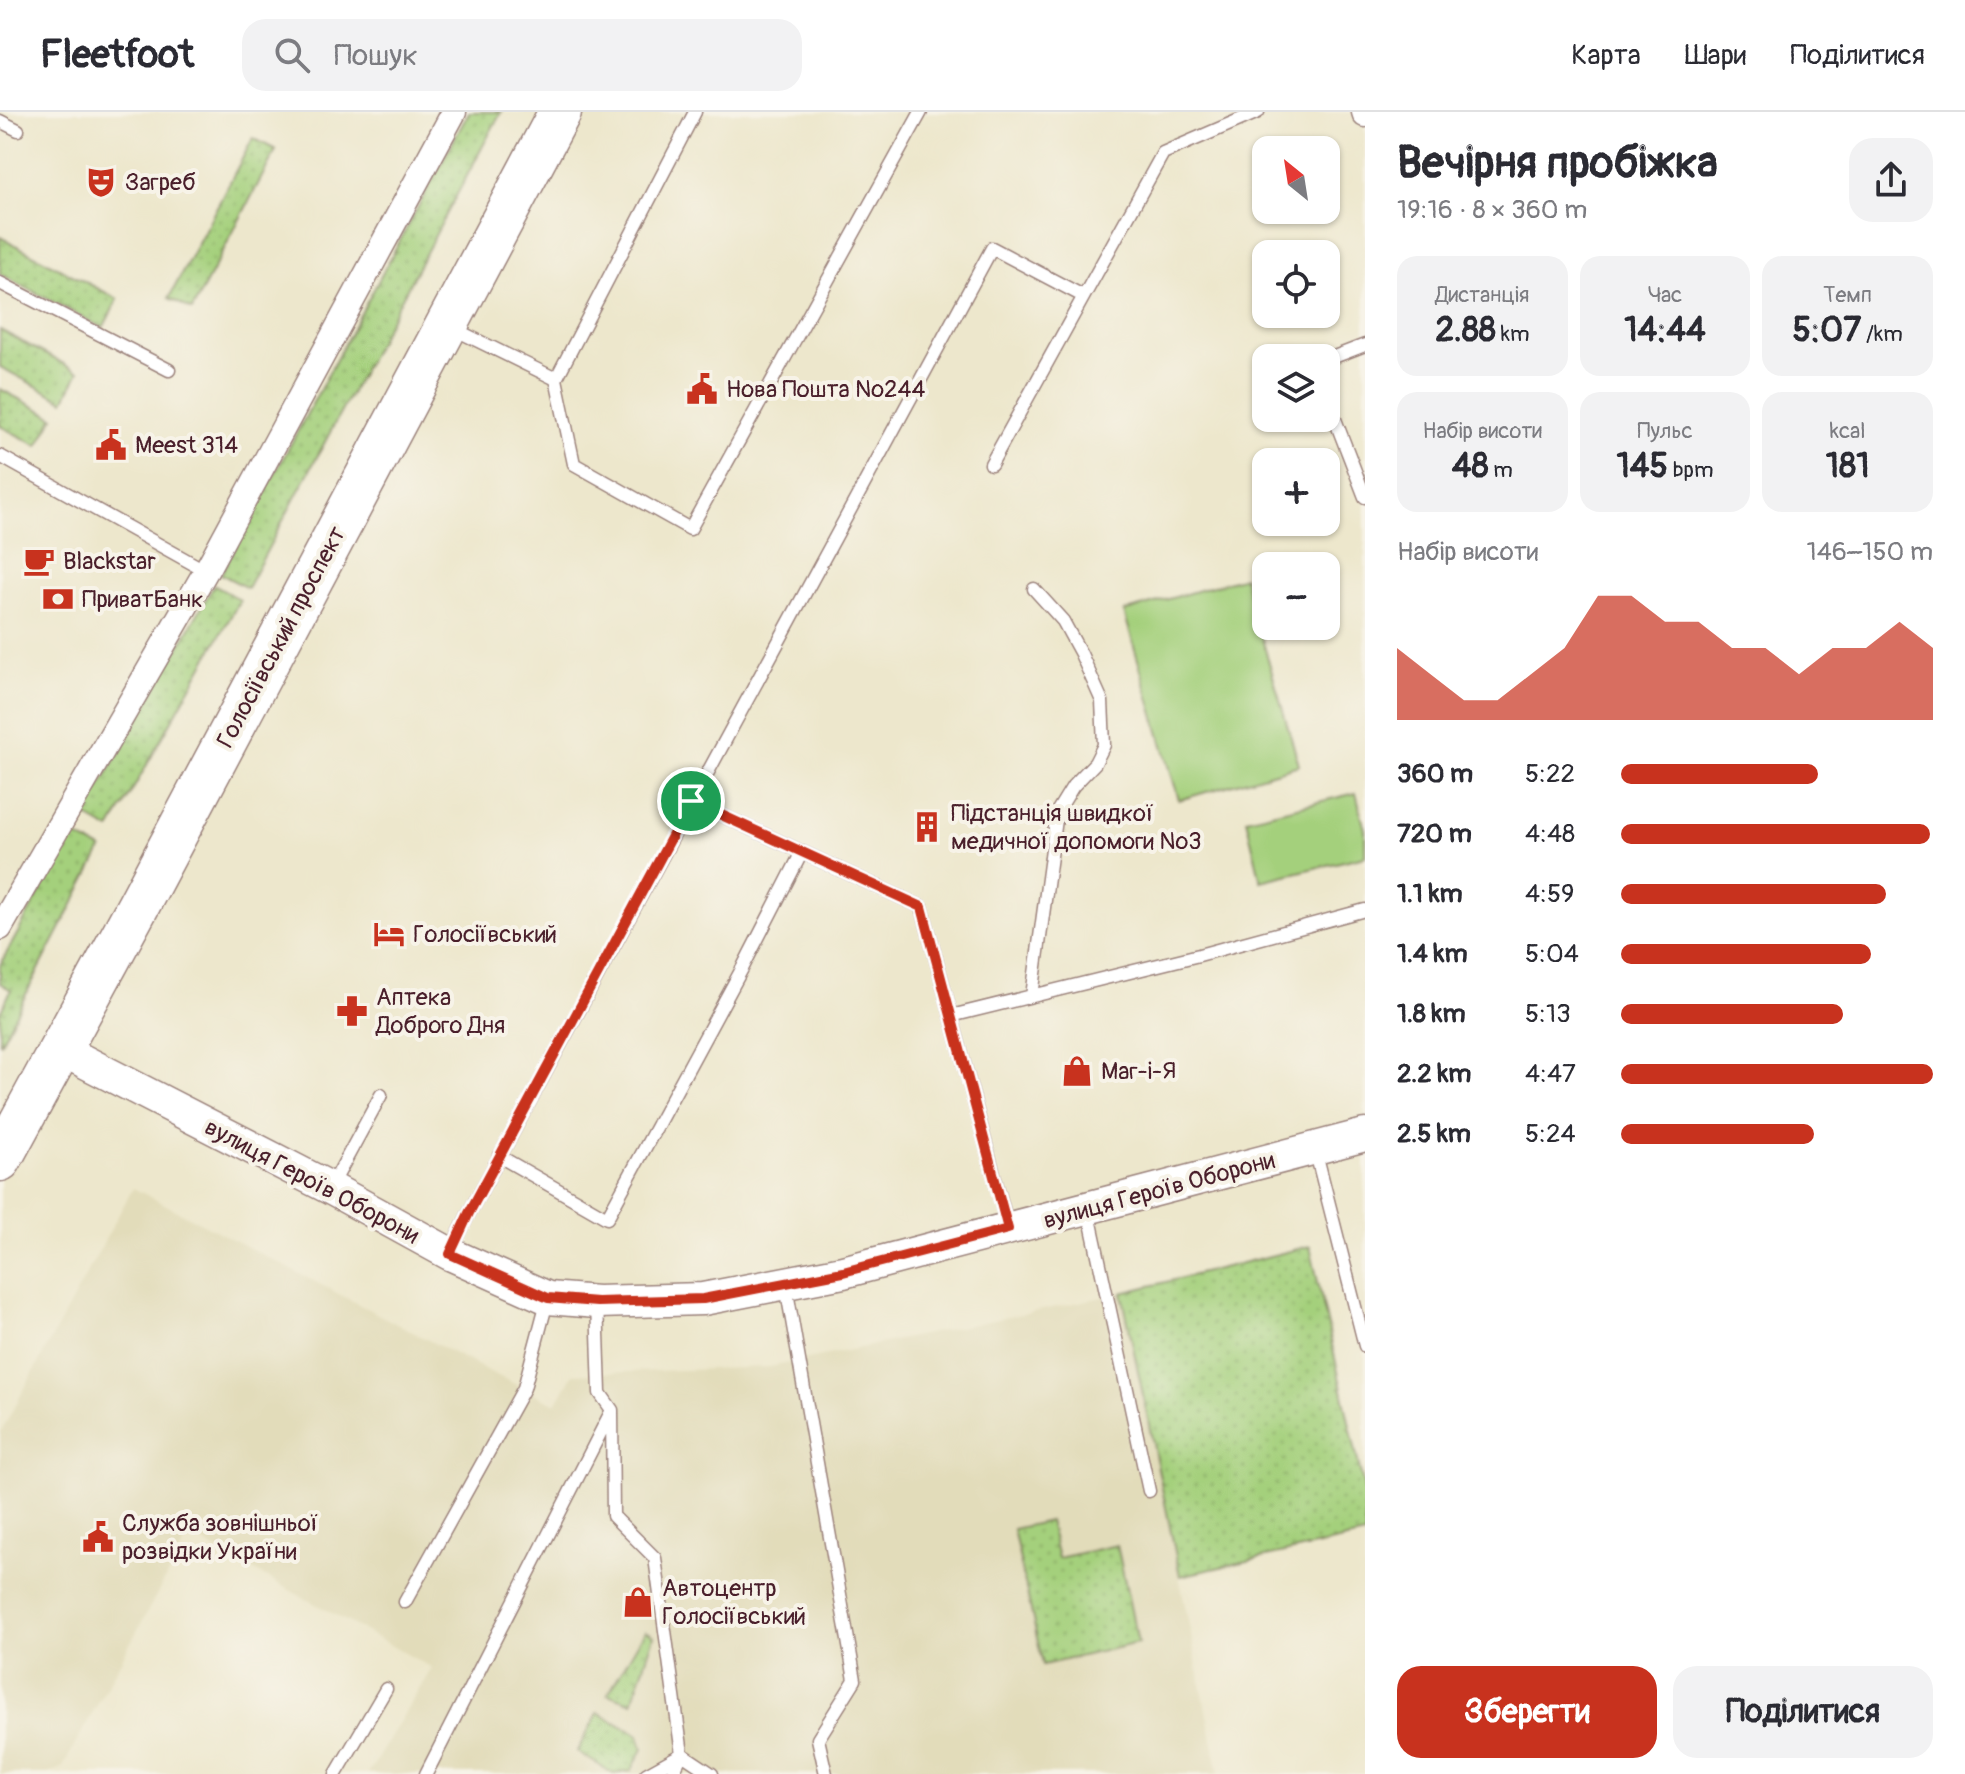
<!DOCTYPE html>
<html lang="uk">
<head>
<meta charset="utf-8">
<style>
	:root { --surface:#fff; --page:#f2f2f3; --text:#2b2b33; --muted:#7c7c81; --line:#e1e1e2; --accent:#c8321e }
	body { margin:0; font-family:Pangolin,sans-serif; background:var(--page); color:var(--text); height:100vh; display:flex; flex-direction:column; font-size:30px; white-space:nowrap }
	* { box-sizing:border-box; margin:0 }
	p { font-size:26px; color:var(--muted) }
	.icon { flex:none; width:44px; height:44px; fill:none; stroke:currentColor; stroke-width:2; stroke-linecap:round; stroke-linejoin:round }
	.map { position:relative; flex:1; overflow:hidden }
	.drawer { display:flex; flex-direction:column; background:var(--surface); width:600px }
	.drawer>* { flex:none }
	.needle { width:52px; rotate:330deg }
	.fabs { position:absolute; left:1252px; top:24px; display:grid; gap:16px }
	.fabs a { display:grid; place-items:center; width:88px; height:88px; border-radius:16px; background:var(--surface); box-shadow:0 2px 6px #0004; font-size:40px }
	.pin { position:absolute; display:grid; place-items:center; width:68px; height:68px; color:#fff; margin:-34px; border:4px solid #fff; border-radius:50%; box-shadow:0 2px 8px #0007 }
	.round { display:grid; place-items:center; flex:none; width:84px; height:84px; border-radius:24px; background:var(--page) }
	.summary { display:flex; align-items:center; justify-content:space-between; height:136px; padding:0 32px }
	h1 { font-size:44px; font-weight:700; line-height:60px }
	.figures { display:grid; grid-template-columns:repeat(3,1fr); gap:12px; height:136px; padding:8px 32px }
	.figures div { display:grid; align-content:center; border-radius:20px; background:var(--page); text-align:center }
	.figures b { font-size:34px; font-weight:700 }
	.figures small { font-size:22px; font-weight:400 }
	.figures p { font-size:22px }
	.chart { height:224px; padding:16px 32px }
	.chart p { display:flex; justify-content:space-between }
	.chart svg { width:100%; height:144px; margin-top:8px; fill:var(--accent); opacity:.7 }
	.primary-button { display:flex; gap:16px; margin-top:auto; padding:16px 32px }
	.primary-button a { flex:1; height:92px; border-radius:24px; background:var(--accent); color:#fff; font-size:32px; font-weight:700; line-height:92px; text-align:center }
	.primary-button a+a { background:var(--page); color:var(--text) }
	ul { padding:0 32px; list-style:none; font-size:26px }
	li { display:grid; grid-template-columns:128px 96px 1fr; align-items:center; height:60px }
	li i { height:20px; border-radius:10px; background:var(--accent) }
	header { display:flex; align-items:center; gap:48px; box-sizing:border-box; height:112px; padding:0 40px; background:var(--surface); border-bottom:2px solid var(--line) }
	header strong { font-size:38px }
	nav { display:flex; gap:44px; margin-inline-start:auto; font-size:28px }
	.search { width:560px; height:72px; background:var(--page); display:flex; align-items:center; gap:20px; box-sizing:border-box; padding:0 28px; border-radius:24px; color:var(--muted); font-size:30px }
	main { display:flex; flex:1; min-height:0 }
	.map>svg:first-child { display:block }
	.built { fill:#e2dcba }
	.grass { fill:url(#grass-dots); stroke:#777854; stroke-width:2 }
	.green { fill:#a4d07c; stroke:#777854; stroke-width:2 }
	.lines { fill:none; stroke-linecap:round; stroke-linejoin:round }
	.service-casing { stroke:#9c837c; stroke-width:15 }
	.minor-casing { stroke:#9c837c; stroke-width:27 }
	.tertiary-casing { stroke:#9c837c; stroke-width:35 }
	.trunk-casing { stroke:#9c837c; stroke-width:45 }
	.service { stroke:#fff; stroke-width:12 }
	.minor { stroke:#fff; stroke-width:24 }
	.tertiary { stroke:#fff; stroke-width:32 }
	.trunk { stroke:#fff; stroke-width:42 }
	.route-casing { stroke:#fff; stroke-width:16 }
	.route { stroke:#c8321e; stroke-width:10 }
	.labels { text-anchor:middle; stroke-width:8; stroke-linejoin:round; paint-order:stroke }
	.poi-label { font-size:24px; fill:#4a1f2b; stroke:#f7f3e8; text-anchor:start }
	.street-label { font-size:24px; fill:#4a1f2b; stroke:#f7f3e8 }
</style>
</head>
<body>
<header>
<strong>Fleetfoot</strong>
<div class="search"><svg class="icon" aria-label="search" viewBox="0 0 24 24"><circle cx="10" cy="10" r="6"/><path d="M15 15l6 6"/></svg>Пошук</div>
<nav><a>Карта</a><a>Шари</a><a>Поділитися</a></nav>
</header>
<main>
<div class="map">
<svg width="1365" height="1662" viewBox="0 0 1365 1662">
	<defs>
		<pattern id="grass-dots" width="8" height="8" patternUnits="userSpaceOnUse" patternTransform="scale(2)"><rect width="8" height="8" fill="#a4d07c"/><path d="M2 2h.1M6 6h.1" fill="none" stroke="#8fb26b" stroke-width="1.8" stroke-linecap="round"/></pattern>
	</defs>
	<rect width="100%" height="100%" fill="#f7f3e8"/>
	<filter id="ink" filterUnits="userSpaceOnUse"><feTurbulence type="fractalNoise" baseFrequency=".0125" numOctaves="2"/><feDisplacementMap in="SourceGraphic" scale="16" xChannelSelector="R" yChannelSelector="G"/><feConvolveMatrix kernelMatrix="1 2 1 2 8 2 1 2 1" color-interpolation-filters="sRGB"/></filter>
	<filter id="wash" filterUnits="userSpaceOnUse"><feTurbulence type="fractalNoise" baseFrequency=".006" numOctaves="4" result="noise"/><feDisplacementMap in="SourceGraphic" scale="32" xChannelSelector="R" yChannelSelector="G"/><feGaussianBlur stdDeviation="1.8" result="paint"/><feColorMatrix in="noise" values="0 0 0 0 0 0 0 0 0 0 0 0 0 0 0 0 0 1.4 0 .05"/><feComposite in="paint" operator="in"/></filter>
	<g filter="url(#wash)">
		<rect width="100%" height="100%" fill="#ede7cc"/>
		<path class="built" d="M133,1076L494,1262L556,1292L573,1262L770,1255L1122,1181L1219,1662H368L432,1556L189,1423L63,1655L48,1662H0V1322Z"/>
		<path class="grass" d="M469,0H501L247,476L221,462Z
			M253,26L276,38L192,198L169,186Z
			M0,125L118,187L103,216L0,162Z
			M0,218L79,260L64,289L0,255Z
			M0,277L54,305L38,334L0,314Z
			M214,473L240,488L110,718L84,703Z
			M72,723L102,737L0,932V901L11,878L0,871V853Z
			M1310,1134L1365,1381V1423L1180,1464L1122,1181Z
			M1049,1409L1058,1446L1117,1433L1138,1531L1043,1553L1013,1417Z
			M645,1519L654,1524L632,1591L608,1582Z
			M598,1601L639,1623L643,1637L631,1659L614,1662L577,1640Z"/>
		<path class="green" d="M1244,465L1299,653L1179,688L1124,500Z
			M1356,681L1365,718V744L1261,769L1246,707Z"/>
	</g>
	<g filter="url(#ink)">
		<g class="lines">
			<defs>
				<path id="service" d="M695,0L556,267L574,352L690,417L921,0
					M0,9L18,18
					M0,171L169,258
					M452,216L556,267
					M1326,248L1365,233
					M1326,284L1365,385
					M0,344L206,459
					M991,352L1163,41L1258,0
					M691,689L922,795L1008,1115
					M1032,884L1057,700L1073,674L1095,651L1104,633L1102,589L1081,542L1063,509L1034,477
					M951,904L1199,843L1365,798
					M1315,1037L1365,1234
					M499,1044L607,1106L743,855L802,740
					M331,1075L381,983
					M1088,1097L1149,1379
					M451,1139L469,1101L992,136L1083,184
					M786,1174L855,1568L818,1627L826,1662
					M597,1190L600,1281L612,1298L613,1404L655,1446L682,1642L672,1662
					M405,1490L524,1276L548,1186
					M336,1662L386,1577
					M426,1662L610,1302
					M646,1662L682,1642L712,1662"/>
				<path id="minor" d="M1364,0L1365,3
					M0,816L206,459L454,0"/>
				<path id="tertiary" d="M60,937L330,1076L450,1142L548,1186L597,1190L703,1187L843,1160L1365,1023"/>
				<path id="trunk" d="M0,1048L138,794L560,0"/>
			</defs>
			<use href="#service" class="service-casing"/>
			<use href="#minor" class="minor-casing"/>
			<use href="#tertiary" class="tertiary-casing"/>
			<use href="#trunk" class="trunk-casing"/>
			<use href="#service" class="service"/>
			<use href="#minor" class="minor"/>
			<use href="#tertiary" class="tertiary"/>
			<use href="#trunk" class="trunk"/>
		</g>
	</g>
	<g class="lines" filter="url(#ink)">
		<defs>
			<path id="route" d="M691,689L922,795L1008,1117L843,1160L703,1187L597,1190L548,1186L450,1142L469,1101Z"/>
		</defs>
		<use href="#route" class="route-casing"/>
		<use href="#route" class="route"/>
	</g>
	<defs>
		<symbol id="theatre-bare" viewBox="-9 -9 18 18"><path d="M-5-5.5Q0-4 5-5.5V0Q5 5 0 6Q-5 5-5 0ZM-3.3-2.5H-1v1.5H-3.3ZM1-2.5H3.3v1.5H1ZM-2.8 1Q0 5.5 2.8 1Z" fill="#c8321e" stroke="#f7f3e8" stroke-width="2.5" paint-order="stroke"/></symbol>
		<symbol id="civic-bare" viewBox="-9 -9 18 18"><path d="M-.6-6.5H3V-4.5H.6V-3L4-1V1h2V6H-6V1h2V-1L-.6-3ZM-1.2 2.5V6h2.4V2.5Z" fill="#c8321e" stroke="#f7f3e8" stroke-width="2.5" paint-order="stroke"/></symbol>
		<symbol id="cafe-bare" viewBox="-9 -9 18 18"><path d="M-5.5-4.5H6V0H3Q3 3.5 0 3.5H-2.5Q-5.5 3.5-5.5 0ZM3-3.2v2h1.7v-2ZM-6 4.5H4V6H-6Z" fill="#c8321e" stroke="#f7f3e8" stroke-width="2.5" paint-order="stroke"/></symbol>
		<symbol id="bank-bare" viewBox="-9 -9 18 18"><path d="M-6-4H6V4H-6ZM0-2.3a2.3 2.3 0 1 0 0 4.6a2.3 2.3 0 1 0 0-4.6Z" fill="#c8321e" stroke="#f7f3e8" stroke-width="2.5" paint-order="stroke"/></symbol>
		<symbol id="building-bare" viewBox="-9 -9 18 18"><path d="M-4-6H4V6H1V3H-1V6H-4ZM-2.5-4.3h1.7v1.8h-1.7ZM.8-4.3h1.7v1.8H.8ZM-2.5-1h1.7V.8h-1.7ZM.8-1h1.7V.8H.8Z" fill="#c8321e" stroke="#f7f3e8" stroke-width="2.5" paint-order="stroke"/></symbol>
		<symbol id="hotel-bare" viewBox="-9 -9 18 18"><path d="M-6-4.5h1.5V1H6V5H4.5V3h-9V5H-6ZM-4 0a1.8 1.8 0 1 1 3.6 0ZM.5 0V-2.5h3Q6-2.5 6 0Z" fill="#c8321e" stroke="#f7f3e8" stroke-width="2.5" paint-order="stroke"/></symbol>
		<symbol id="pharmacy-bare" viewBox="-9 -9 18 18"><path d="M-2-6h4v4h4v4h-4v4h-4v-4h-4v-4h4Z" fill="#c8321e" stroke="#f7f3e8" stroke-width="2.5" paint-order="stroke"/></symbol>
		<symbol id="shop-bare" viewBox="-9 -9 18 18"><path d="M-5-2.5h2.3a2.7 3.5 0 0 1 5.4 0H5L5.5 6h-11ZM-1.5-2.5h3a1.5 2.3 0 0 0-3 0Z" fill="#c8321e" stroke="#f7f3e8" stroke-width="2.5" paint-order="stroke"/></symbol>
	</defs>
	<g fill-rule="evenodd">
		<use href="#theatre-bare" x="79" y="48" width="44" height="44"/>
		<use href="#civic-bare" x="680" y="255" width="44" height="44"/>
		<use href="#civic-bare" x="89" y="311" width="44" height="44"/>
		<use href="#cafe-bare" x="17" y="427" width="44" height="44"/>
		<use href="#bank-bare" x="36" y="465" width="44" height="44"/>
		<use href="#building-bare" x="905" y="693" width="44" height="44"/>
		<use href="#hotel-bare" x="367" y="800" width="44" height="44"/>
		<use href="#pharmacy-bare" x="330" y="877" width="44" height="44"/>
		<use href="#shop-bare" x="1055" y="937" width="44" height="44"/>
		<use href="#civic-bare" x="76" y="1403" width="44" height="44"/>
		<use href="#shop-bare" x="616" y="1468" width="44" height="44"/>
	</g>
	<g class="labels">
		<g class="poi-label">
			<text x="125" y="78">Загреб</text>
			<text x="726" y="285">Нова Пошта №244</text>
			<text x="135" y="341">Meest 314</text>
			<text x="63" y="457">Blackstar</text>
			<text x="82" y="495">ПриватБанк</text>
			<text x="951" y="709">Підстанція швидкої<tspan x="951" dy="28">медичної допомоги №3</tspan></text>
			<text x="413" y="830">Голосіївський</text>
			<text x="376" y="893">Аптека<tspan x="376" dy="28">Доброго Дня</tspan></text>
			<text x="1101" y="967">Маг-і-Я</text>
			<text x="122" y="1419">Служба зовнішньої<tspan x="122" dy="28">розвідки України</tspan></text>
			<text x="662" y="1484">Автоцентр<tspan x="662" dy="28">Голосіївський</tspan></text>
		</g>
		<g class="street-label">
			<text transform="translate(281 525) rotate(-62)" y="8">Голосіївський проспект</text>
			<text transform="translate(312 1069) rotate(28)" y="8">вулиця Героїв Оборони</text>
			<text transform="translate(1159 1078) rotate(-15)" y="8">вулиця Героїв Оборони</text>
		</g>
	</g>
</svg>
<div class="fabs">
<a><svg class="needle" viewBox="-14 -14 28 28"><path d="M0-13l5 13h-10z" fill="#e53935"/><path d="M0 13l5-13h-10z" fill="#7c7c81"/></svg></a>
<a><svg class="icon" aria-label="locate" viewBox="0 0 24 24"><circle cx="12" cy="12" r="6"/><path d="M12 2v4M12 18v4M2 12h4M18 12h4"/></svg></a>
<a><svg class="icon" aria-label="layers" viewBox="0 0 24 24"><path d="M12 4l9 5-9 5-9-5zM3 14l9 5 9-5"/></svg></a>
<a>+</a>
<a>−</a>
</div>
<div class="pin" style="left:691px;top:689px;background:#1e9e55"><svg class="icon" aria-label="arrive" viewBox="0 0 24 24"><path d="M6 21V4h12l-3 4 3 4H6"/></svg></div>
</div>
<section class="drawer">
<div class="summary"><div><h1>Вечірня пробіжка</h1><p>19:16 · 8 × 360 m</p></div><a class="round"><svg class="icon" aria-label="share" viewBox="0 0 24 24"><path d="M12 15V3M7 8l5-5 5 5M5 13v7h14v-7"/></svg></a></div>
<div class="figures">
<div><p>Дистанція</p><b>2.88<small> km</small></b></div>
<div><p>Час</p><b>14:44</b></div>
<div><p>Темп</p><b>5:07<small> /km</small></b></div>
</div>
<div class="figures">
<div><p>Набір висоти</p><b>48<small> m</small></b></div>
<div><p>Пульс</p><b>145<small> bpm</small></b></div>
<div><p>kcal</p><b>181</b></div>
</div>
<div class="chart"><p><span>Набір висоти</span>146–150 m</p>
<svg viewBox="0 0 160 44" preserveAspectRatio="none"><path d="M0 44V22L10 30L20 38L30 38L40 30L50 22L60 6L70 6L80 14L90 14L100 22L110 22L120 30L130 22L140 22L150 14L160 22V44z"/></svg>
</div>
<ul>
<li><b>360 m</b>5:22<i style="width:63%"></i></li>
<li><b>720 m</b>4:48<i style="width:99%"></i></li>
<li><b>1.1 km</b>4:59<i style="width:85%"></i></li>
<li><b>1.4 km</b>5:04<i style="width:80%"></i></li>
<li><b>1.8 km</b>5:13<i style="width:71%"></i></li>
<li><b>2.2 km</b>4:47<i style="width:100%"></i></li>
<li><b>2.5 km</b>5:24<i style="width:62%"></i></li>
</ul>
<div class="primary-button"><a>Зберегти</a><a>Поділитися</a></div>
</section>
</main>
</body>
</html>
